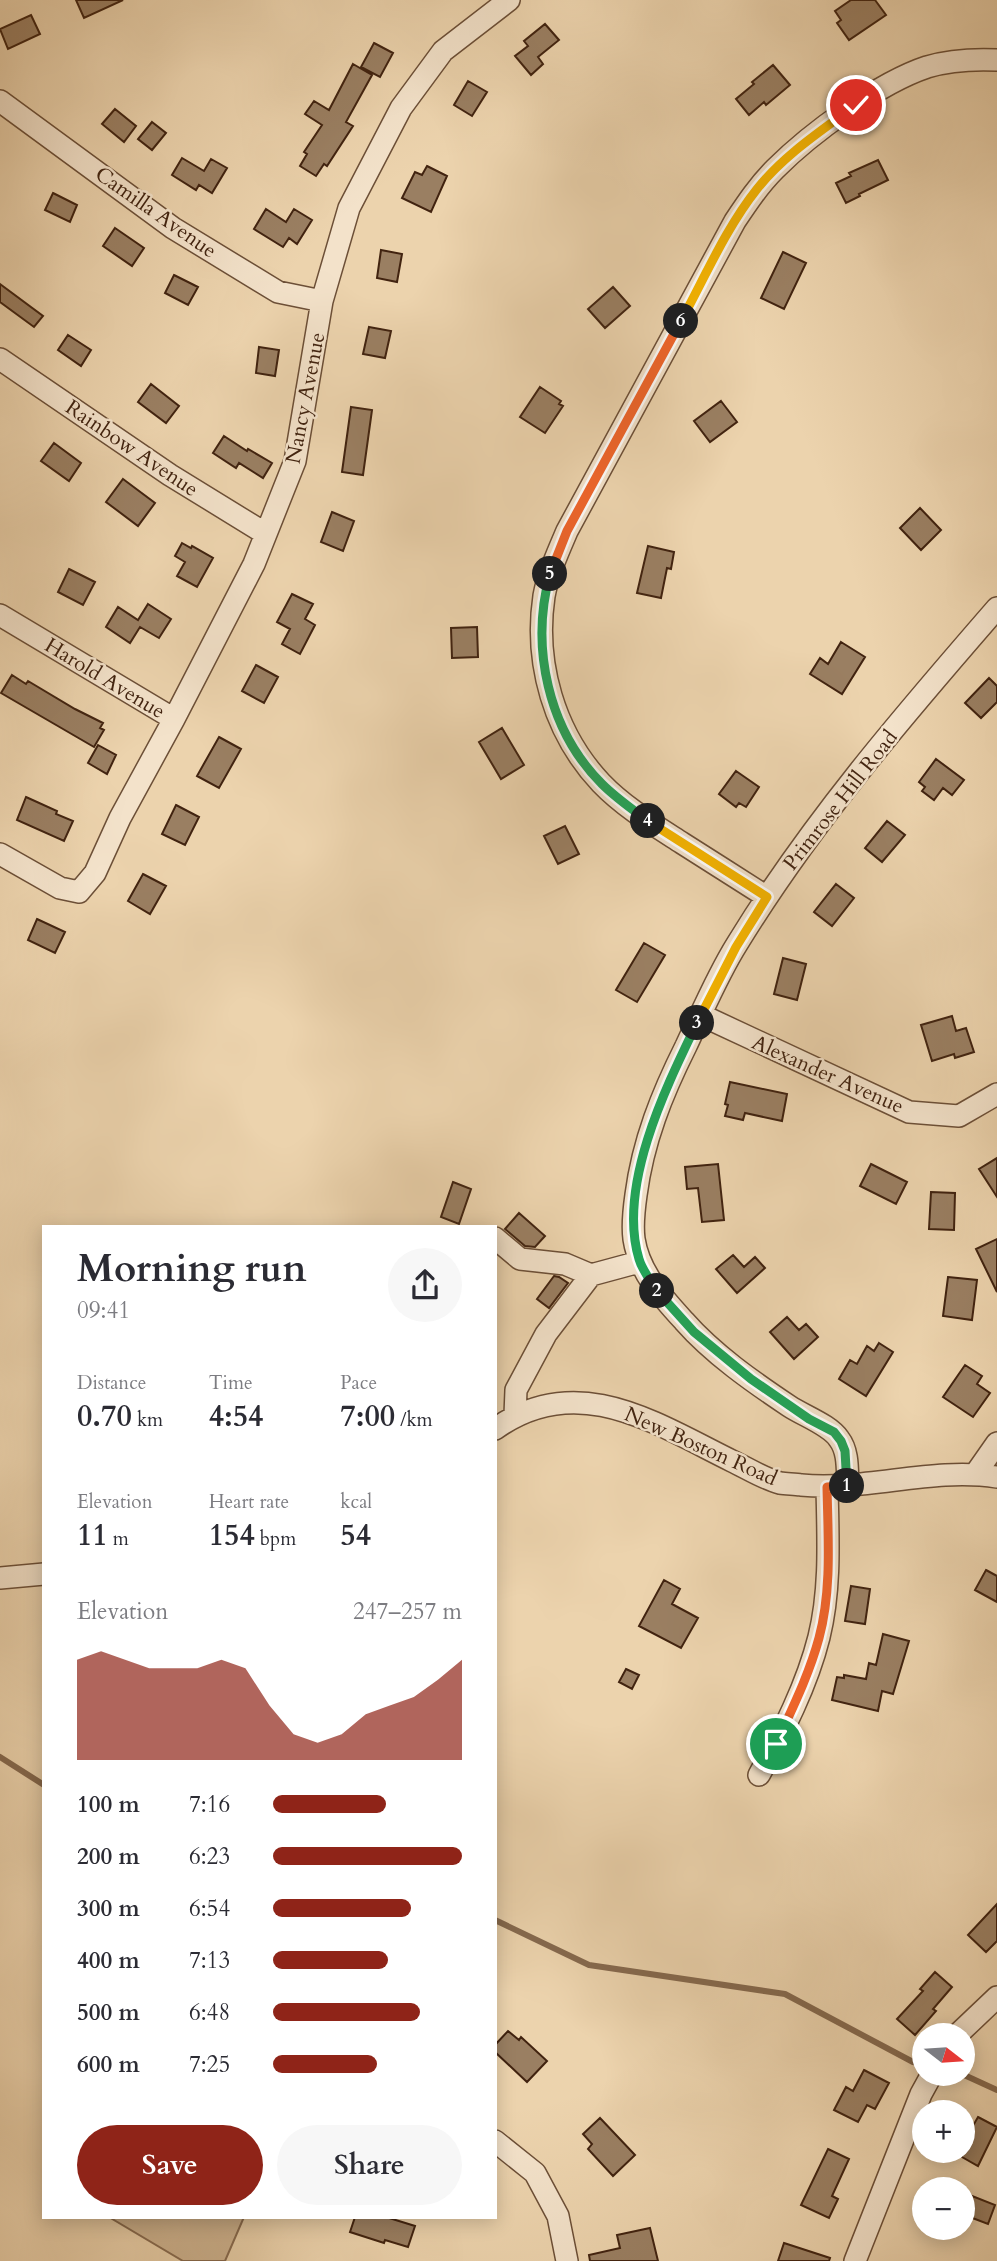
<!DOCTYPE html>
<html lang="en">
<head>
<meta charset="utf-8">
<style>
	:root { --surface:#fff; --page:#f7f7f7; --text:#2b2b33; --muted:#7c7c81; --accent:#8f2418 }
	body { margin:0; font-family:Cardo,serif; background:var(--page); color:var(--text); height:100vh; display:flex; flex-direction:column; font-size:26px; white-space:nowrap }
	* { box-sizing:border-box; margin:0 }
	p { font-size:23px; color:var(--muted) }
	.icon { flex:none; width:38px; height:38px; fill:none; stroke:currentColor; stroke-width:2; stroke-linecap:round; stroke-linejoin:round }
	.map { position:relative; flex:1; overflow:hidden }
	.panel { position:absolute; left:42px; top:1225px; width:455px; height:994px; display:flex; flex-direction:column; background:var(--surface); border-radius:0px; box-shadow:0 4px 18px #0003 }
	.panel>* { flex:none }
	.needle { width:46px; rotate:107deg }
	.controls { position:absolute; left:912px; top:2023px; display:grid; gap:14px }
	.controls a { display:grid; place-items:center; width:63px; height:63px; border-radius:50%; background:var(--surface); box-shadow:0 4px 18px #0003; font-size:35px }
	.pin { position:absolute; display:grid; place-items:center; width:60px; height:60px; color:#fff; margin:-30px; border:4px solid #fff; border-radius:50%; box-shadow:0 2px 7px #0007 }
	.km { position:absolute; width:35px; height:35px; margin:-18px; border-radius:50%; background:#222; color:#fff; font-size:19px; line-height:35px; text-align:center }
	.round { display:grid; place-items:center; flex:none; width:74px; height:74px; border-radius:37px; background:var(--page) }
	.head { display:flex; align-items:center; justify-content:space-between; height:119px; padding:0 35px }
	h1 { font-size:38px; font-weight:700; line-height:52px }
	.stats { display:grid; grid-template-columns:repeat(3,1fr); gap:10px; height:119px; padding:7px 35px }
	.stats div { display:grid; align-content:center }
	.stats b { font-size:30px; font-weight:700 }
	.stats small { font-size:19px; font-weight:400 }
	.stats p { font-size:19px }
	.chart { height:196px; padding:14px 35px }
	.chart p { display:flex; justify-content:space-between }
	.chart svg { width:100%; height:126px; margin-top:7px; fill:var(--accent); opacity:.7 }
	.primary-button { display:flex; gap:14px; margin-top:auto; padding:14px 35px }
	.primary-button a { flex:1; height:80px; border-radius:42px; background:var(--accent); color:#fff; font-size:28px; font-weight:700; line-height:80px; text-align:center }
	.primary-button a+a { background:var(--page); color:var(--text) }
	ul { padding:0 35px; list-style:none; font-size:23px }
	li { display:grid; grid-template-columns:112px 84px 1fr; align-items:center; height:52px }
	li i { height:18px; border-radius:9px; background:var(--accent) }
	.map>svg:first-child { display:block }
	.green { fill:#cfb592; stroke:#886c51; stroke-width:2 }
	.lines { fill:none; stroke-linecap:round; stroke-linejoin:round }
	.stream { stroke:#85694e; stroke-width:6 }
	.building { fill:#9a7f62; stroke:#412310; stroke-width:2 }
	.minor-casing { stroke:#6c4f37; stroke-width:24 }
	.minor { stroke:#f3e2ca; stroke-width:21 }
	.split-1-casing { stroke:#fff; stroke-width:14 }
	.split-2-casing { stroke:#fff; stroke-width:14 }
	.split-3-casing { stroke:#fff; stroke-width:14 }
	.split-4-casing { stroke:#fff; stroke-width:14 }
	.split-5-casing { stroke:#fff; stroke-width:14 }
	.split-6-casing { stroke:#fff; stroke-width:14 }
	.split-7-casing { stroke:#fff; stroke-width:14 }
	.split-1 { stroke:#f0652b; stroke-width:9 }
	.split-2 { stroke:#22a559; stroke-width:9 }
	.split-3 { stroke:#22a559; stroke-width:9 }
	.split-4 { stroke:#f5b400; stroke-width:9 }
	.split-5 { stroke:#22a559; stroke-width:9 }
	.split-6 { stroke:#f0652b; stroke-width:9 }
	.split-7 { stroke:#f5b400; stroke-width:9 }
	.labels { text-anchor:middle; stroke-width:5; stroke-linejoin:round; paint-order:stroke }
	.street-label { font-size:21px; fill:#412310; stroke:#f3e2ca }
</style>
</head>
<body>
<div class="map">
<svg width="997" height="2261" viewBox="0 0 997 2261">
	<rect width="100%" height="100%" fill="#ecd3ad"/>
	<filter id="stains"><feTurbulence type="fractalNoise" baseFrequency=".00286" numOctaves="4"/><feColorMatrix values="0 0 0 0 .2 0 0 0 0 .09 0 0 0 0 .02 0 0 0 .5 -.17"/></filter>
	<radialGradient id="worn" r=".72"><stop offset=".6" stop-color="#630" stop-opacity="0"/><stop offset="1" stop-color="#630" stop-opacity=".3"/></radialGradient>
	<path class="green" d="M109,2217H244L225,2261H183Z"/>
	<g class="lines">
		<path class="stream" d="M0,1757L44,1785
			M495,1920L589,1965L785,1994L913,2062
			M962,2074L997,2090"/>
	</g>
	<path class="building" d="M76,0H123L84,18Z
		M851,0H875L886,15L849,40L837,23L841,20L835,11Z
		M31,15L40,34L8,49L0,29Z
		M545,24L559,40L538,57L543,64L531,75L515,56L528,46L524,41Z
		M374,43L393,53L380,77L361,67Z
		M353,64L372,75L346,122L353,126L327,166L324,164L316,176L300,166L307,154L304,152L322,125L305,114L314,101L329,110Z
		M773,65L790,85L766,105L764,102L749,115L736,99L754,84L752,82Z
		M468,81L487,92L472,116L454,105Z
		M115,109L136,126L124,142L102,124Z
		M152,122L166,133L152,150L138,139Z
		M182,158L204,171L211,159L227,168L212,193L199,185L196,190L172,175Z
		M878,160L888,180L859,194L860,196L846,203L836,183L851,176L849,173Z
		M427,166L447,176L431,212L402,198L415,172L422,175Z
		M53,193L77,205L70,222L45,210Z
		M266,209L286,222L294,209L312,220L297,244L289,238L283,247L254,229Z
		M115,228L144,248L132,266L103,246Z
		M381,250L402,254L397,282L377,278Z
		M783,252L806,263L784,309L761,298Z
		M174,275L198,287L188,305L165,293Z
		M0,284L43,316L34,327L0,302Z
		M613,287L630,306L605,328L588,309Z
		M369,327L391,331L385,358L363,354Z
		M68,335L91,350L81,366L58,350Z
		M259,347L279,350L275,376L256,373Z
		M151,384L179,406L166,423L138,402Z
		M540,387L561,401L559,404L563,406L545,433L520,417Z
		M721,401L737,422L710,442L694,421Z
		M351,407L372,410L363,475L342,472Z
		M224,436L247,451L248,449L272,463L263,478L239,463L236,468L213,453Z
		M54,443L81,463L69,481L41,461Z
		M123,479L155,503L138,526L106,502Z
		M920,508L941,530L921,550L900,528Z
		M332,512L354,521L343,551L321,542Z
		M182,543L191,548L192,546L213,558L197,587L177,576L185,562L175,556Z
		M648,546L674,552L671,569L667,568L661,598L637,593Z
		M69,569L95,582L83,605L58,592Z
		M292,594L313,604L305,619L315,625L300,654L282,644L290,629L277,622Z
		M148,604L171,619L159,638L140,627L130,643L106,627L118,607L138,620Z
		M477,627L478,657L452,658L451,628Z
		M841,642L865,657L842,694L810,674L820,658L828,664Z
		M256,665L278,677L264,703L242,691Z
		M12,675L26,684L28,681L75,709L103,723L100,728L104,730L94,747L1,693Z
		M989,678L997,686V702L981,718L965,703Z
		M502,728L524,765L501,779L479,742Z
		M219,737L241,749L219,788L197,776Z
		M98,745L116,755L107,774L88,763Z
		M936,759L964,780L952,795L943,788L934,800L922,791L925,787L919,782Z
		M736,771L759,787L746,807L739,803L736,807L719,794Z
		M26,797L57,811L56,814L73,821L64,841L17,820Z
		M176,805L199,817L185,845L162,834Z
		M887,821L905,835L882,862L865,848Z
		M565,826L579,854L558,864L544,836Z
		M143,874L166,886L150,914L128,901Z
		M836,884L854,898L832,926L814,912Z
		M37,919L65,932L55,953L28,940Z
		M644,943L665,955L637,1002L616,990Z
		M783,958L806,964L797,1000L774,994Z
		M952,1016L956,1031L966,1028L974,1052L955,1058L954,1054L932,1061L921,1025Z
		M730,1082L787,1094L782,1121L745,1113L743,1120L725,1116L728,1105L725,1104Z
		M997,1158V1197L979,1169Z
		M718,1164L724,1220L702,1222L698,1188L687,1189L685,1167Z
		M871,1164L907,1182L896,1204L860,1186Z
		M453,1182L471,1189L459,1224L441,1217Z
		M931,1192L955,1193L954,1230L929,1229Z
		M519,1213L545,1236L535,1247L525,1246L505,1229Z
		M997,1239V1292L976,1249Z
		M733,1255L744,1267L755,1257L765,1268L737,1293L716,1269Z
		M554,1276L559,1277L568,1283L549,1308L537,1299Z
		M948,1277L977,1280L972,1320L943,1316Z
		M787,1317L799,1330L806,1324L818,1337L794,1359L770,1332Z
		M879,1343L893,1352L866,1396L839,1379L850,1360L857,1364L867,1346L874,1351Z
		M965,1365L982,1376L977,1384L990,1393L973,1417L943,1397Z
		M986,1570L997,1576V1602L975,1590Z
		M664,1580L680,1589L672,1604L698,1618L681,1648L639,1626Z
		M851,1586L870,1589L865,1624L845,1621Z
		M883,1634L909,1641L893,1694L882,1691L878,1711L832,1700L837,1677L844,1678V1675L866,1679L869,1663L876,1665Z
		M626,1669L639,1675L632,1689L619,1682Z
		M997,1904V1941L986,1952L968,1935Z
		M935,1972L952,1987L933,2009L936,2011L915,2035L897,2019L923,1991L920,1989Z
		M508,2031L519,2040L521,2037L547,2061L527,2082L495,2052V2045Z
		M864,2070L889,2083L875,2109L867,2105L858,2122L834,2110L846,2087L853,2091Z
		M978,2117L997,2127L978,2166L962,2157V2145Z
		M600,2118L635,2155L613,2176L588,2149L592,2144L583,2134Z
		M828,2149L849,2159L832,2196L838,2199L829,2218L801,2205Z
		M962,2192L995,2205L988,2224L962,2214Z
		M355,2217H386L415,2226L408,2247L385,2240L384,2243L350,2232Z
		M650,2228L658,2261H590L589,2255L620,2248L617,2235Z
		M784,2243L830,2258L829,2261H778Z"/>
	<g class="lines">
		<defs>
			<path id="minor" d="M0,101L173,228L278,292L322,301
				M0,359L170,475L266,534
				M0,615L174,719
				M0,854L60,888L79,892L95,873L120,818L174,719L254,564L295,461L322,301L349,208L401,108L443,51L509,0
				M767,897C739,879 710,861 682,843C654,825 624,807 601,783C554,733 534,663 544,596C548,574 558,552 567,531L735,221C747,203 759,185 775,169C811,133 879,83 927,67C950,60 974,59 997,60
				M701,1015L909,1112L959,1116L997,1094
				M495,1238L520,1259L565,1264L591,1275
				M515,1415L516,1390L546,1334L591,1275L639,1262
				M495,1429C577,1370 655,1423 732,1461C747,1468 764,1479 780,1483C787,1484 795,1484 801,1485C867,1491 932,1467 997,1477
				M976,1473L997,1443
				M848,1486C847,1471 849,1452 839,1439C830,1425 804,1416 789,1406C753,1382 713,1354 684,1321C662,1297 639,1272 634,1239C632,1224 634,1209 636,1195C643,1141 662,1094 686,1046C702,1012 717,976 737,944C811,823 904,715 997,608
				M0,1578L44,1574
				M759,1775C783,1732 807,1685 819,1637C831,1588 828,1537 827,1487
				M957,2035L997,1997
				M495,2141L535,2173L558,2216L567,2261
				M855,2261L921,2094L932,2074"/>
		</defs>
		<use href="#minor" class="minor-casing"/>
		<use href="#minor" class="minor"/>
	</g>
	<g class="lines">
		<defs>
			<path id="split-1" d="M776,1744C792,1709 809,1675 819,1638C832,1590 828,1537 827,1487L847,1486"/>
			<path id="split-2" d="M657,1291L694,1332L751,1379L809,1419L834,1432L841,1441L845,1451L847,1486"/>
			<path id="split-3" d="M657,1291C651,1281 642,1270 639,1259C617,1186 666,1087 697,1023"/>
			<path id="split-4" d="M648,821L767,897L736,947L697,1023"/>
			<path id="split-5" d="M550,574C530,647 548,730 602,784C616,798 632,809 648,821"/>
			<path id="split-6" d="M550,574L567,531L681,321"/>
			<path id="split-7" d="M681,321C705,277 726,228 757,189C784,155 821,131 856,105"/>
		</defs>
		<use href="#split-1" class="split-1-casing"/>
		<use href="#split-2" class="split-2-casing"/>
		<use href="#split-3" class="split-3-casing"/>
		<use href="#split-4" class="split-4-casing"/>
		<use href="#split-5" class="split-5-casing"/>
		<use href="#split-6" class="split-6-casing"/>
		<use href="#split-7" class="split-7-casing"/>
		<use href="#split-1" class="split-1"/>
		<use href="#split-2" class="split-2"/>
		<use href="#split-3" class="split-3"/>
		<use href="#split-4" class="split-4"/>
		<use href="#split-5" class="split-5"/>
		<use href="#split-6" class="split-6"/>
		<use href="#split-7" class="split-7"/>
	</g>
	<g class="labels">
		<g class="street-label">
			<text transform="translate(156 212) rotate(35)" y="7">Camilla Avenue</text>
			<text transform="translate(305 398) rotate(-79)" y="7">Nancy Avenue</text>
			<text transform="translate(132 448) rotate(34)" y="7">Rainbow Avenue</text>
			<text transform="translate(105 678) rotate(31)" y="7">Harold Avenue</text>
			<text transform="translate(840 800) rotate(-52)" y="7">Primrose Hill Road</text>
			<text transform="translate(828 1074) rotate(24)" y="7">Alexander Avenue</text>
			<text transform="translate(701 1446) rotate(24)" y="7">New Boston Road</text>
		</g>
	</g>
	<rect width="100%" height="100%" filter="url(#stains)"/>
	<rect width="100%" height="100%" fill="url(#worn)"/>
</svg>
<div class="controls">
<a><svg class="needle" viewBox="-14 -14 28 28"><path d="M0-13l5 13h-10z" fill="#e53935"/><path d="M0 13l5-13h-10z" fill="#7c7c81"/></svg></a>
<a>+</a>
<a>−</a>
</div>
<div class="pin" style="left:776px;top:1744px;background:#1e9e55"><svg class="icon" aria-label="arrive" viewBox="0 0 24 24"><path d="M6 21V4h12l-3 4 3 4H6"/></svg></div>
<div class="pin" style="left:856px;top:105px;background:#d93025"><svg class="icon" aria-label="check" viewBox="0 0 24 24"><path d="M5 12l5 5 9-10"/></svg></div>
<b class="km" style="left:847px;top:1486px">1</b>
<b class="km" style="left:657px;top:1291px">2</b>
<b class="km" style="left:697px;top:1023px">3</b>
<b class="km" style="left:648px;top:821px">4</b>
<b class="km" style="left:550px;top:574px">5</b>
<b class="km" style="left:681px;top:321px">6</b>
<section class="panel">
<div class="head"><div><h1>Morning run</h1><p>09:41</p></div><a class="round"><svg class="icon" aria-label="share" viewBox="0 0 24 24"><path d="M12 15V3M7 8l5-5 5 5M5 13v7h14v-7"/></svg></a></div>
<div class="stats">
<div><p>Distance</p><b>0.70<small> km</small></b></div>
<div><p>Time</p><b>4:54</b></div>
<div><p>Pace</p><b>7:00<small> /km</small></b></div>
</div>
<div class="stats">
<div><p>Elevation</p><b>11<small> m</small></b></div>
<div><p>Heart rate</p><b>154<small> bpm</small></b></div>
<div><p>kcal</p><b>54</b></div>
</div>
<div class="chart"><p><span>Elevation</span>247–257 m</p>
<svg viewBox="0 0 160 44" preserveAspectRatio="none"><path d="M0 44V9L10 6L20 9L30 12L40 12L50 12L60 9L70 12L80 25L90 35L100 38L110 35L120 28L130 25L140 22L150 16L160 9V44z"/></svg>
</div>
<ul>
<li><b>100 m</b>7:16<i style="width:60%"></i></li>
<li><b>200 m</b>6:23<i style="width:100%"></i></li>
<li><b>300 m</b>6:54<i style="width:73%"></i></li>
<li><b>400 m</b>7:13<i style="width:61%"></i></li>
<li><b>500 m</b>6:48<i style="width:78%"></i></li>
<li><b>600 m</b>7:25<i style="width:55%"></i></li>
</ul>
<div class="primary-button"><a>Save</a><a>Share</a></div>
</section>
</div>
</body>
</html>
